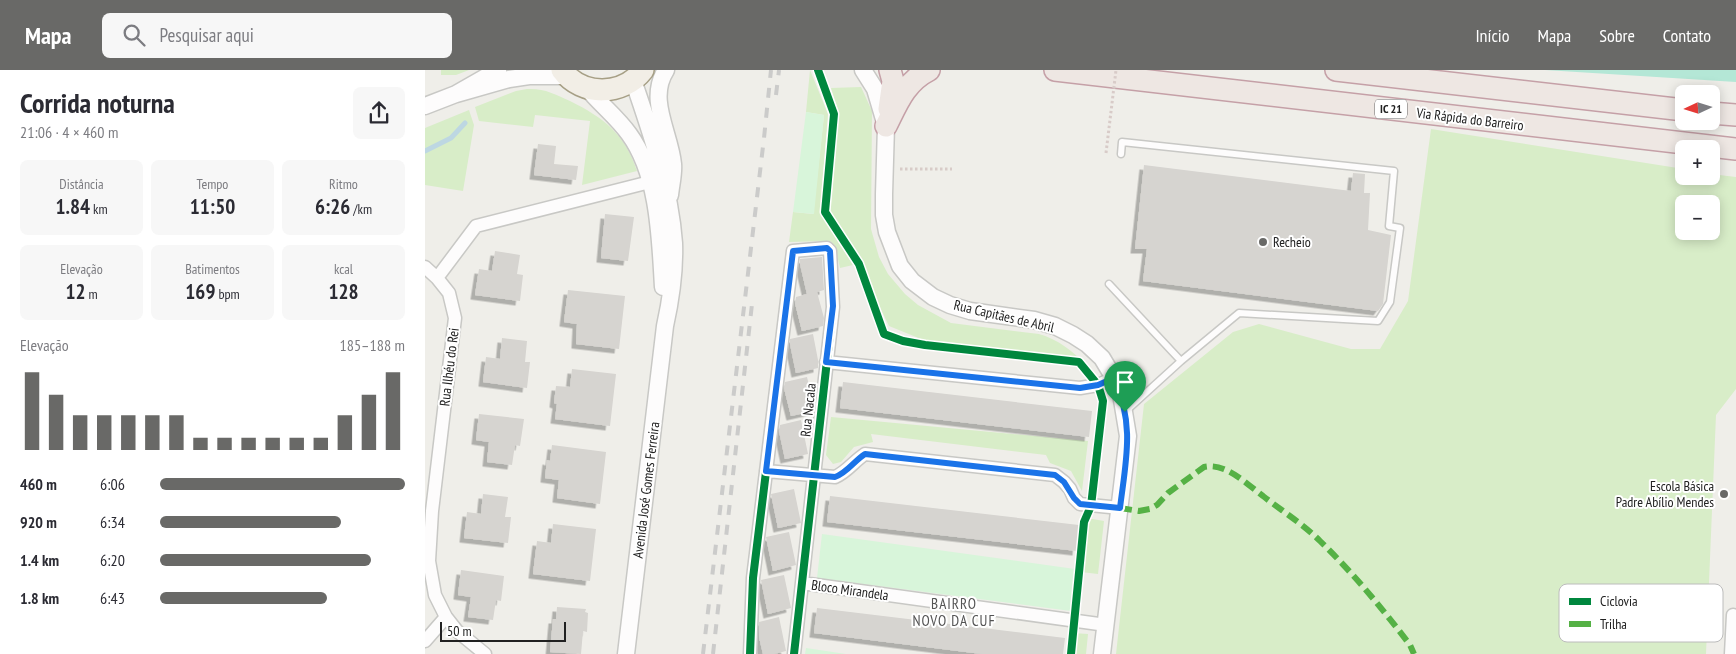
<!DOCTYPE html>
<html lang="pt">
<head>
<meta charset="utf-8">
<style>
	:root { --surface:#fff; --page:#f7f7f7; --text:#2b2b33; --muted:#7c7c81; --accent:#696967 }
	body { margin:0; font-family:"PT Sans Narrow",sans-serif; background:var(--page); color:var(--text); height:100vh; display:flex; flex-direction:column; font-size:19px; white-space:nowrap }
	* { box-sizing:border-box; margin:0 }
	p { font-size:16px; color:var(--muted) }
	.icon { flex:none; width:28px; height:28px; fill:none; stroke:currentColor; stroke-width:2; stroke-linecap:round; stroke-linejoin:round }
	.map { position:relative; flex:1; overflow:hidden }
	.drawer { display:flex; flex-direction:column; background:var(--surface); width:425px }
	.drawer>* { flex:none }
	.needle { width:32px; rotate:266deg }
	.tools { position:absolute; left:1250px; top:15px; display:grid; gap:10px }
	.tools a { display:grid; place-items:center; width:45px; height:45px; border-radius:8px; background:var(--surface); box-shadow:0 2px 12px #0003; font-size:25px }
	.scale { position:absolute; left:15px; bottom:12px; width:126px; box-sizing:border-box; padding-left:5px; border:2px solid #212121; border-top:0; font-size:14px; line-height:18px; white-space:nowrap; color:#212121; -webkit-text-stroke:4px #fff; paint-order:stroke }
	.pin { position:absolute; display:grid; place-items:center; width:42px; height:42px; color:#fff; margin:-51px -21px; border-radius:50% 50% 50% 0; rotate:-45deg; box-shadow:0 0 5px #0007 }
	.pin .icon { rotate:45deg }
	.round { display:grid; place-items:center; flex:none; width:52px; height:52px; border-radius:8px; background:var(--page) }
	.headline { display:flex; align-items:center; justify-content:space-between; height:85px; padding:0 20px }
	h1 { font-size:28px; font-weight:600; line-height:38px }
	.figures { display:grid; grid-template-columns:repeat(3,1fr); gap:8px; height:85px; padding:5px 20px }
	.figures div { display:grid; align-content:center; border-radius:8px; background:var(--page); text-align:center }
	.figures b { font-size:21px; font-weight:600 }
	.figures small { font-size:14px; font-weight:400 }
	.figures p { font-size:14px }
	.chart { height:140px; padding:10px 20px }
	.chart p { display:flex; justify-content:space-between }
	.chart svg { width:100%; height:90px; margin-top:5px; stroke:var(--accent); stroke-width:6 }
	ul { padding:0 20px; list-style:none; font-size:16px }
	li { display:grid; grid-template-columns:80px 60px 1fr; align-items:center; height:38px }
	li i { height:12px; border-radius:6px; background:var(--accent) }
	header { display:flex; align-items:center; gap:30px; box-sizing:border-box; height:70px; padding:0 25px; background:var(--accent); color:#fff }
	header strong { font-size:24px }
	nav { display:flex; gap:28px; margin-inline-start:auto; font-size:18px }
	.search { width:350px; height:45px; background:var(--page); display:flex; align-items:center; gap:12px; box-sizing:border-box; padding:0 18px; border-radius:8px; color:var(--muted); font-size:19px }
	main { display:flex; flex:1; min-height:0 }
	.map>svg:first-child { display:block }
	.grass { fill:#d8edc8; fill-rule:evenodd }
	.park { fill:#d8f5da }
	.pitch { fill:#b4e7d6 }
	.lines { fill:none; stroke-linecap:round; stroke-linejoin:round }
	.stream { stroke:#bdd7e2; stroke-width:5 }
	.building { fill:#d6d4d0; filter:url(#shadow) }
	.service-casing { stroke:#c8c8c5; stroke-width:9 }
	.minor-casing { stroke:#c8c8c5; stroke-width:15 }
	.tertiary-casing { stroke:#c8c8c5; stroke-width:19 }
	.primary-casing { stroke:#a69f85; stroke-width:24 }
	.trunk-casing { stroke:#c5a0a7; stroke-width:24 }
	.path { stroke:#d8cbc8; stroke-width:3; stroke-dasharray:2.5 2.5; stroke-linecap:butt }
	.service { stroke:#fdfcfc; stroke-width:6 }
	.minor { stroke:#fdfcfc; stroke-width:12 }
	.tertiary { stroke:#fdfcfc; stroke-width:16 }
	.primary { stroke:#f2eee6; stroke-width:21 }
	.trunk { stroke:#eee7e3; stroke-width:21 }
	.rail { stroke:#cbcbca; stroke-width:4; stroke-dasharray:10 10; stroke-linecap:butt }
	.path-bridge { stroke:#d8cbc8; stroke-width:3; stroke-dasharray:2.5 2.5; stroke-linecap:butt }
	.quiet { stroke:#55b145; stroke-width:6; stroke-dasharray:12 6; stroke-linecap:butt }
	.cycleway-casing { stroke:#fff; stroke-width:11 }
	.cycleway { stroke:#00873e; stroke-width:8 }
	.route-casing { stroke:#fff; stroke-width:10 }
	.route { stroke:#1a73e8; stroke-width:6 }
	.poi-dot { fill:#696967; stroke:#fff; stroke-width:2 }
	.labels { text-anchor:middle; stroke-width:4; stroke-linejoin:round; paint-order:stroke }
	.shield { fill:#fff; stroke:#646464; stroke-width:1 }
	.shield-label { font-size:12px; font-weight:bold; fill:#212121 }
	.street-label { font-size:14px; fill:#212121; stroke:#fff }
	.poi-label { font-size:14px; fill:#212121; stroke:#fff; text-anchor:start }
	.neighbourhood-label { font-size:15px; letter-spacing:1px; fill:#545454; stroke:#fff }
	.key { fill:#fff; stroke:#bcbcbc; stroke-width:1 }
	.key-label { font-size:14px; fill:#212121 }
</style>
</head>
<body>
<header>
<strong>Mapa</strong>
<div class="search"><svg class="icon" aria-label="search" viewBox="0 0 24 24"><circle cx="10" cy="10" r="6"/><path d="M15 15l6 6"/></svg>Pesquisar aqui</div>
<nav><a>Início</a><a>Mapa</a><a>Sobre</a><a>Contato</a></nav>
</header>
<main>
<section class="drawer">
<div class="headline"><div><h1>Corrida noturna</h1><p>21:06 · 4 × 460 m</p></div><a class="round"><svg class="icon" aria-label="share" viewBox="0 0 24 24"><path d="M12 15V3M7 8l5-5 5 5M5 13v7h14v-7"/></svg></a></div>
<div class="figures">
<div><p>Distância</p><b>1.84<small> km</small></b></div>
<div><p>Tempo</p><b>11:50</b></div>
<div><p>Ritmo</p><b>6:26<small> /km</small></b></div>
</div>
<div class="figures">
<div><p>Elevação</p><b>12<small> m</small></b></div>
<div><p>Batimentos</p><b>169<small> bpm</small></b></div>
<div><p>kcal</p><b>128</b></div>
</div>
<div class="chart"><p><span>Elevação</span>185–188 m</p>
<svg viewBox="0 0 160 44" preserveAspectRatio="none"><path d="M5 44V6M15 44V17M25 44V27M35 44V27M45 44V27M55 44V27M65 44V27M75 44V38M85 44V38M95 44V38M105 44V38M115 44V38M125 44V38M135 44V27M145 44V17M155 44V6"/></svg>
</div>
<ul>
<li><b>460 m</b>6:06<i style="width:100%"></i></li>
<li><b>920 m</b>6:34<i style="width:74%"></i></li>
<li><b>1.4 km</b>6:20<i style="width:86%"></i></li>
<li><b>1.8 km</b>6:43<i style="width:68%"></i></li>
</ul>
</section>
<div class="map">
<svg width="1311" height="584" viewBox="0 0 1311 584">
	<defs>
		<filter id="shadow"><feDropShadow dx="-4.5" dy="4.5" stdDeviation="0" flood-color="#0004"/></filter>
	</defs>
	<rect width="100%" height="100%" fill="#efeee9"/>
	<path class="grass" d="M16,0H44L31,5H16Z
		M385,0L403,44L395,143L428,195L415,198L410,176L405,171L364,172L368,142L388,144L399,45L381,42Z
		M436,17L447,41L446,159L454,187L463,204L480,224L493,235L526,253L614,264C633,269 648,282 662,295L649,289L501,271L464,256L446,219L437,193L405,143L414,44L406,18Z
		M102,19C119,18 130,24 145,31C179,48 200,64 212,101L157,115L165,51L110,45L108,57L54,51L50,37L91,21Z
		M44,40L49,55L38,121L0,115V58Z
		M1006,59L1259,99V106H1286V104L1311,107V319L1291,345L1281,584H691L719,334L808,262L834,254L926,279H955L983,231ZM1259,134H1286V161H1259Z
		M406,347L663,371L657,421L646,401L625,393L621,385L446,364L448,372L429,377L416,392L408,394L401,385Z
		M662,448L679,451L673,504L656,502Z
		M648,563L663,564L661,584H645Z"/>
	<path class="park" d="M381,42L399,45L389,144L368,142Z
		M397,464L650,499L646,541L392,508Z
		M381,578L421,584H380Z"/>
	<path class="pitch" d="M1120,0H1311V12Z"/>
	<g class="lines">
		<path class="stream" d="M0,81L26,68L40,53"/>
	</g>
	<path class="building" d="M113,74L131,76L129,94L153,96L151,110L109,105Z
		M719,95L926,121L928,103L940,104L939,123H945L943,160L966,165L958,234L953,241L718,211L722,179H710Z
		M180,144L209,147L203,191L176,188Z
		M70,181L95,185L92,204L98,205L95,231L50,225L54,199L67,201Z
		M397,187L399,220L392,222L399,248L398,256L377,261L370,233L371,227L382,224L375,194V189Z
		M143,220L200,226L194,279L151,274L152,254L139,252Z
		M388,264L393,290V298L371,303L365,274V269Z
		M77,268L102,271L100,292H105L102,318L58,312L61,287L75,289Z
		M147,299L191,304L185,356L130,349L132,334L129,333L131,316L145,317Z
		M382,307L389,337L388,341L366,346L359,318L360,312Z
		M418,312L667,341L664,367L415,338Z
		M54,344L99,349L95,376L90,375L87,395L62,392L64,372L51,370Z
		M376,350L383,384L360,389L354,361L355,355Z
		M127,375L181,382L175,434L132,428L134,410L120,408L122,390L125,391Z
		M369,419L376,453L353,458L346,424Z
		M58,424L83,427L80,447H86L83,473L39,468L42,442L56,444Z
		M405,426L654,455L652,481L402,452Z
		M128,454L171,459L165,511L108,504L112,471L126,473Z
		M364,462L371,495L348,501L341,467Z
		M36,500L79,506L76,531L71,530L68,550L43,547L46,527L33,525Z
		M359,505L366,538L343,544L336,510Z
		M132,537L161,539L160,542L163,543L162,562L158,561L156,584L125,582L128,549H131Z
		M392,538L640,568L638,584H557L389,563Z
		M354,547L361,581L349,584H338L334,567V552Z"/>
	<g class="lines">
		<defs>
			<path id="service" d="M696,84L697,72L969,101L964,156L975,158L965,232L953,251L814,243L756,291L701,341
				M684,214L756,291"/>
			<path id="minor" d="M0,197L12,208L24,223L30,248L7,441L4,491L10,525L21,547L32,561L60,584
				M12,208L51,156L225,112
				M401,292L655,318L673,315L689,308
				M341,401L410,407C422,402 429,391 440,384L630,405L639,412L645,419L649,428L655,434L695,438
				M377,513L681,555
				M0,571L21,547
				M325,584L328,508L368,181L402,178L405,181L408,237L369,584
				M1306,584L1308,545"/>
			<path id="tertiary" d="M241,0C222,29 245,63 248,94C249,103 246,115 245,125
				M438,0L450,19L461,56L459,124V145L462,162L475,196L487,211L508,227L525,235L545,241L609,250L630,256L648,265L662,274L677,288L689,308L696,324L703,366L677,584
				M162,18C175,34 192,47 204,64C234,105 235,168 238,217
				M31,24L84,9L104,6H141
				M0,36L31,24L73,0
				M201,584L240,256C246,229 250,201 249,173C245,118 226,62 208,10"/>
			<path id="primary" d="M137,0C157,27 198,26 218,0"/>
			<path id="trunk" d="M630,0L1311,79
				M911,0L1259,40
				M464,39L468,11L465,0
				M1286,43L1311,45
				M461,56C472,34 480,12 504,0"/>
		</defs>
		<use href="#service" class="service-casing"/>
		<use href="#minor" class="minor-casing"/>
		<use href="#tertiary" class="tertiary-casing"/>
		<use href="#primary" class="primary-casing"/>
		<use href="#trunk" class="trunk-casing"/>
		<path class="path" d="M393,0L409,44L400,142L434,194L459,264L478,271L500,275L654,292L664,304
			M475,99H527
			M667,421L678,331L677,328"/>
		<use href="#service" class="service"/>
		<use href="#minor" class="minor"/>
		<use href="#tertiary" class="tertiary"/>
		<use href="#primary" class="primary"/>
		<use href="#trunk" class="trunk"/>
		<path class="rail" d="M351,25L354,0
			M278,584L339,68L346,0
			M288,584L327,234"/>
		<path class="path-bridge" d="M681,83L691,0"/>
		<path class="quiet" d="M695,438L714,441L725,439L732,435L743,423L779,397C800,392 822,414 838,426C857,441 878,454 895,471C928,503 957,538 985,575L989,584"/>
		<defs>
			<path id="cycleway" d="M393,0L409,44L400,142L434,194L459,264L478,271L500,275L654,292L673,315L678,331L666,436L659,452L646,584
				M325,584L328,508L368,181L402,178L405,181L408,237L369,584"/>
		</defs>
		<use href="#cycleway" class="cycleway-casing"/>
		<use href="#cycleway" class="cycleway"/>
	</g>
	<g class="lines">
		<defs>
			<path id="route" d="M402,178L405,181L408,236L401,292L655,318L673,315L689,308C710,355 701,389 695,438L655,434L649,428L639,412L630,405L440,384C429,391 422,403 410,407L341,401L368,181Z"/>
		</defs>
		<use href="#route" class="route-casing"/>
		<use href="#route" class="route"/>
	</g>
	<g class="poi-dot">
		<circle cx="838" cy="172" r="5"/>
		<circle cx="1299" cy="424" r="5"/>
	</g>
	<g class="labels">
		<rect class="shield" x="950" y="29.5" width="32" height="19" rx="4"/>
		<g class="shield-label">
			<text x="966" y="43">IC 21</text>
		</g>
		<g class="street-label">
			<text transform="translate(1045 49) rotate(7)" y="5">Via Rápida do Barreiro</text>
			<text transform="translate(579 246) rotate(13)" y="5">Rua Capitães de Abril</text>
			<text transform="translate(24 297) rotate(-83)" y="5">Rua Ilhéu do Rei</text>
			<text transform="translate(383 340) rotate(-84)" y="5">Rua Nacala</text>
			<text transform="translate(221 420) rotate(-83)" y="5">Avenida José Gomes Ferreira</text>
			<text transform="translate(425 520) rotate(8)" y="5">Bloco Mirandela</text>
		</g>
		<g class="poi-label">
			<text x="848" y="177">Recheio</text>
			<text x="1289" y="421" text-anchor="end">Escola Básica<tspan x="1289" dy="16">Padre Abílio Mendes</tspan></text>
		</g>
		<g class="neighbourhood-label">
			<text x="529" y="539">BAIRRO<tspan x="529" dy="17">NOVO DA CUF</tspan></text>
		</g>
	</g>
	<rect x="1134" y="514" width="164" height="58" rx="8" class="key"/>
	<rect x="1144" y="528" width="22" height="7" fill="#00873e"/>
	<rect x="1144" y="551" width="22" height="6" fill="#55b145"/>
	<g class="key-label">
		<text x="1175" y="536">Ciclovia</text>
		<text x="1175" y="559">Trilha</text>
	</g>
</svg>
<div class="tools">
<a><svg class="needle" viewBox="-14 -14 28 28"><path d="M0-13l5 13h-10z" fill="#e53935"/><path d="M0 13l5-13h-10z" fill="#7c7c81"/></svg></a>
<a>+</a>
<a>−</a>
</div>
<div class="scale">50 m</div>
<div class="pin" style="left:700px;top:342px;background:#1e9e55"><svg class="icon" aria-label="arrive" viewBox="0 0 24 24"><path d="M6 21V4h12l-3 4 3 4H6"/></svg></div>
</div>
</main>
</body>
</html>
